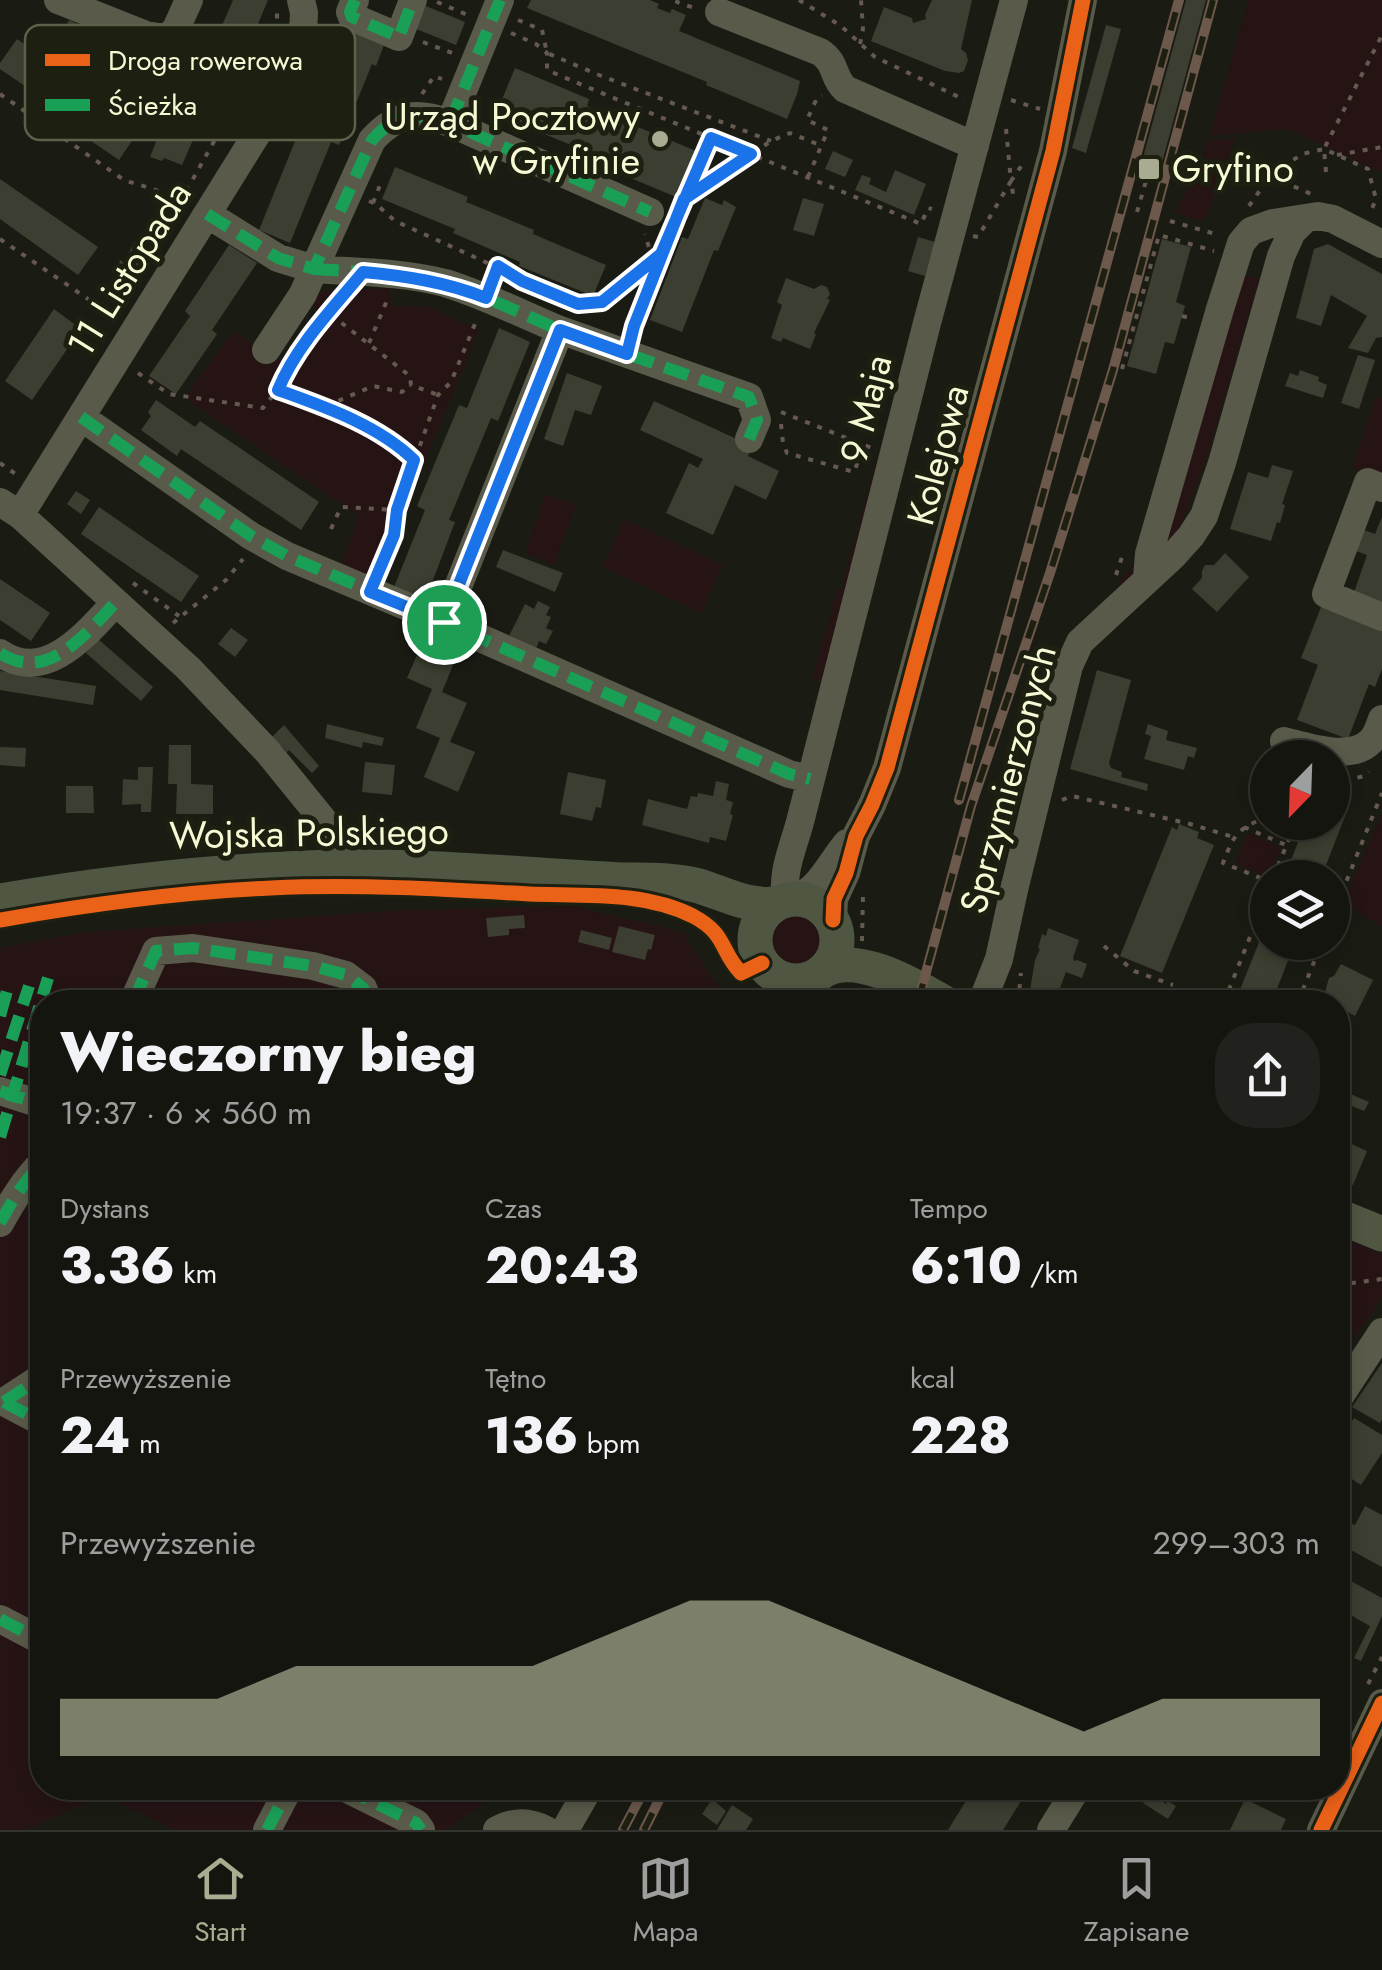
<!DOCTYPE html>
<html lang="pl">
<head>
<meta charset="utf-8">
<style>
	:root { --surface:#14150f; --page:#21221d; --text:#f1f3f6; --muted:#9d9f9e; --line:#33342f; --accent:#a9ac90 }
	body { margin:0; font-family:Jost,sans-serif; background:var(--page); color:var(--text); height:100vh; display:flex; flex-direction:column; font-size:38px; white-space:nowrap }
	* { box-sizing:border-box; margin:0 }
	p { font-size:32px; color:var(--muted) }
	.icon { flex:none; width:55px; height:55px; fill:none; stroke:currentColor; stroke-width:2; stroke-linecap:round; stroke-linejoin:round }
	.map { position:relative; flex:1; overflow:hidden }
	.drawer { position:absolute; left:30px; top:990px; width:1320px; height:810px; display:flex; flex-direction:column; background:var(--surface); border-radius:40px; box-shadow:0 5px 15px #0003,0 0 0 2px var(--line) }
	.drawer>* { flex:none }
	.needle { width:65px; rotate:203deg }
	.tools { position:absolute; left:1250px; top:740px; display:grid; gap:20px }
	.tools a { display:grid; place-items:center; width:100px; height:100px; border-radius:50%; background:var(--surface); box-shadow:0 5px 15px #0003,0 0 0 2px var(--line); font-size:50px }
	.pin { position:absolute; display:grid; place-items:center; width:85px; height:85px; color:#fff; margin:-42px; border:5px solid #fff; border-radius:50%; box-shadow:0 2px 10px #0007 }
	.round { display:grid; place-items:center; flex:none; width:105px; height:105px; border-radius:40px; background:var(--page) }
	.overview { display:flex; align-items:center; justify-content:space-between; height:170px; padding:0 30px }
	h1 { font-size:55px; font-weight:800; line-height:75px }
	.stats { display:grid; grid-template-columns:repeat(3,1fr); gap:15px; height:170px; padding:10px 30px }
	.stats div { display:grid; align-content:center }
	.stats b { font-size:50px; font-weight:800 }
	.stats small { font-size:28px; font-weight:400 }
	.stats p { font-size:28px }
	.chart { height:280px; padding:20px 30px }
	.chart p { display:flex; justify-content:space-between }
	.chart svg { width:100%; height:180px; margin-top:10px; fill:var(--accent); opacity:.7 }
	.tabs { display:flex; justify-content:space-around; align-items:center; height:140px; border-top:2px solid var(--line); background:var(--surface); font-size:28px; color:var(--muted) }
	.tabs a { display:grid; justify-items:center; gap:5px }
	.tabs .selected { color:var(--accent) }
	.map>svg:first-child { display:block }
	.green { fill:#261415 }
	.building { fill:#3c3e31 }
	.lines { fill:none; stroke-linecap:round; stroke-linejoin:round }
	.path { stroke:#655950; stroke-width:4; stroke-dasharray:5 8; stroke-linecap:butt }
	.minor { stroke:#5a5a4a; stroke-width:28 }
	.major { stroke:#4f5642; stroke-width:35 }
	.rail-casing { stroke:#6d584c; stroke-width:10 }
	.rail { stroke:#1d1f10; stroke-width:6; stroke-dasharray:19; stroke-linecap:butt }
	.quiet { stroke:#1a9f57; stroke-width:12; stroke-dasharray:25 12; stroke-linecap:butt }
	.cycleway-casing { stroke:#1d1f10; stroke-width:21 }
	.cycleway { stroke:#ea6118; stroke-width:15 }
	.route-casing { stroke:#fff; stroke-width:20 }
	.route { stroke:#1a73e8; stroke-width:12 }
	.poi-dot { fill:#a9ac90; stroke:#1d1f10; stroke-width:4 }
	.labels { text-anchor:middle; stroke-width:10; stroke-linejoin:round; paint-order:stroke }
	.poi-label { font-size:38px; fill:#f6f9d3; stroke:#1d1f10; text-anchor:end }
	.street-label { font-size:38px; fill:#f6f9d3; stroke:#1d1f10 }
	.key { fill:#1d1f10; stroke:#5e604a; stroke-width:2.5 }
	.key-label { font-size:28px; fill:#f6f9d3 }
</style>
</head>
<body>
<div class="map">
<svg width="1382" height="1830" viewBox="0 0 1382 1830">
	<rect width="100%" height="100%" fill="#1a1c14"/>
	<path class="green" d="M1248,0H1382V173L1288,129L1209,136Z
		M1235,139L1209,212L1201,221L1175,213L1199,168L1208,140Z
		M1243,275L1259,279L1207,455L1180,528L1155,560L1121,586L1118,583L1145,551Z
		M390,288L391,306L429,307L479,330L403,514L378,588L338,573L359,516L184,398L233,331L291,369L328,317L310,303L318,292Z
		M1376,396L1382,399V480L1352,468Z
		M877,458L883,460L824,681L815,679L813,676L837,589L841,590Z
		M545,494L576,505L554,565L525,553Z
		M624,519L723,565L701,613L602,567Z
		M1382,813V927L1343,903Z
		M1248,833L1281,847L1268,877L1235,864Z
		M572,906L683,932L728,1002H42V1788H505L445,1830H175L101,1795L50,1820L23,1830H0V948L85,932L406,910Z
		M768 940a27 27 0 1 1 54 0a27 27 0 1 1-54 0Z
		M1338,1236L1382,1253V1298L1338,1361Z"/>
	<path class="building" d="M233,0H268L242,62L234,59L205,128L199,126L182,165L164,158L162,161L150,157L168,112L175,116L204,47L211,51Z
		M531,0H650L659,4L657,8L670,13L672,9L686,15L679,31L800,81L797,94L787,119L706,85L707,82L527,8Z
		M932,0H972L961,49L966,53L968,60L964,71L959,73L945,71L871,41L884,7L912,18L913,23L926,19L925,15Z
		M1186,0H1206L1160,170L1141,165Z
		M426,6L465,22L456,45L416,29Z
		M69,20L85,27L78,42L62,35Z
		M351,22L387,37L376,66L372,64L339,145L331,142L290,243L259,230L300,129L307,132Z
		M1106,25L1121,29L1086,153L1072,148Z
		M17,39L83,84L78,90L138,132L119,160L59,119L63,112L0,69V63Z
		M515,68L589,99L587,106L701,153L686,192L676,197L568,152L571,145L496,114Z
		M833,151L853,160L845,177L825,169Z
		M395,167L468,197L466,202L534,230L533,234L606,265L593,296L519,266L520,262L453,233L455,229L382,199Z
		M895,170L926,184L914,215L855,190L862,175L871,178L869,184L886,192Z
		M0,179L98,247L78,275L0,219Z
		M705,198L722,205L724,200L736,207L718,251L714,250L682,332L650,320L682,237L688,239Z
		M803,198L824,204L814,236L793,230Z
		M918,237L935,242L925,276L908,271Z
		M1162,239L1191,247L1176,302L1185,306L1174,344L1165,342L1156,374L1127,366Z
		M134,242L148,249L140,260L142,262L135,277L117,268L120,260L124,263Z
		M1328,244L1382,274V337L1376,338L1368,353L1348,348L1367,316L1331,295L1321,326L1296,318L1314,249Z
		M229,245L257,263L212,330L217,334L176,394L149,376L190,316L185,311Z
		M786,278L814,289L821,285L827,287L830,294L827,299L830,300L814,333L816,334L810,349L783,338L781,342L771,338L782,305L777,302Z
		M54,309L81,329L32,400L5,381Z
		M499,328L530,342L498,421L491,418L449,520L455,522L424,604L392,592L425,510L417,506L459,405L467,408Z
		M1358,355L1375,360L1359,409L1341,403Z
		M1300,370L1319,377L1318,381L1327,385L1323,398L1285,386L1290,373L1298,376Z
		M567,373L602,386L591,415L575,410L563,446L544,439Z
		M156,400L195,427L200,421L319,502L301,530L181,449L177,456L141,430L151,416L148,412Z
		M654,401L752,446L748,456L779,471L766,500L735,485L713,535L666,513L689,463L698,468L703,459L640,430Z
		M1272,465L1293,471L1282,504L1285,505L1280,523L1277,522L1271,541L1230,529L1248,472L1268,478Z
		M76,491L90,500L81,514L67,504Z
		M99,507L199,576L181,602L81,534Z
		M1382,517V612L1351,601L1367,555L1345,547L1353,526L1375,534Z
		M503,550L563,573L555,592L496,567Z
		M1225,553L1249,577L1217,612L1192,589L1202,578V571L1205,565H1214Z
		M0,579L50,613L31,641L0,620Z
		M538,601L550,607L546,615L551,617L546,628L553,631L546,644L539,641L535,651L508,638L525,604L534,609Z
		M1323,602L1382,625V669L1375,687L1369,684L1348,739L1297,720L1318,665L1301,658Z
		M231,628L248,640L235,657L218,644Z
		M98,639L153,687L141,701L86,653Z
		M424,639L458,653L442,692L467,703L450,742L475,752L458,792L424,777L440,738L416,728L432,689L407,678Z
		M1097,670L1131,680L1109,763L1111,768L1122,772L1121,777L1148,784L1147,791L1070,769Z
		M0,671L96,686L93,705L0,690Z
		M327,724L384,738L382,746L363,742L362,748L325,738Z
		M1148,724L1168,731L1166,740L1197,748L1194,758L1188,756L1184,770L1144,759L1151,736L1145,734Z
		M284,725L319,766L312,773L289,750L287,752L272,737Z
		M169,745H191V784L213,785V814H176L177,784H168Z
		M0,747L26,748L25,767L0,765Z
		M365,762L395,765L392,795L362,792Z
		M138,767H153L151,812H141V804L122,805L123,779L138,780Z
		M568,772L606,780L601,808L596,807L592,821L560,814Z
		M716,781L729,784L726,800L733,802L730,814L733,815L726,841L710,837L709,843L642,825L648,799L687,809L691,796L697,797L698,793L713,796Z
		M66,786H93L94,813H66Z
		M1332,799L1349,806L1321,878H1284L1306,822H1332Z
		M1179,824L1199,832L1197,838L1214,845L1162,973L1120,956L1172,827L1177,830Z
		M524,915L525,928L509,929V935L488,937L486,918Z
		M1268,920V942H1295L1272,1002H1235Z
		M619,926L655,935L651,950L648,949L645,960L612,952Z
		M1048,928L1079,940L1073,958L1074,961L1077,960L1087,964L1082,978L1066,972L1057,996L1068,1002H1028L1035,960L1040,949L1038,948L1042,934L1046,936Z
		M581,930L612,938L609,950L578,942Z
		M1341,964L1373,980L1355,1016L1338,1007V1002H1329L1323,999L1329,978L1334,976Z
		M1338,1059L1346,1063L1341,1077L1344,1078L1343,1083L1348,1085L1346,1092L1369,1102L1364,1111L1338,1100Z
		M1338,1138L1367,1151L1353,1185L1338,1179Z
		M1382,1363V1419L1380,1423L1352,1407Z
		M1354,1418L1382,1435V1453L1361,1485L1338,1470V1444Z
		M1365,1506L1382,1515V1567L1338,1543V1524L1340,1520L1355,1525Z
		M1338,1574L1382,1598V1616L1361,1661L1354,1658L1370,1626L1338,1608Z
		M974,1788H1029L1003,1830H948Z
		M1149,1793L1166,1804L1168,1801L1176,1806L1168,1819L1143,1803Z
		M712,1799L726,1811L717,1825L702,1814Z
		M1245,1799L1286,1819L1281,1830H1230Z
		M732,1805L753,1819L746,1830H717Z"/>
	<g class="lines">
		<path class="path" d="M678,0L677,2L697,9
			M799,0L841,26L875,57L965,100
			M437,2L470,16
			M518,20L542,30L547,53L599,75L771,141
			M511,33L536,44L547,53V70L587,87L921,224L928,208L932,209
			M423,42L452,53
			M860,44L863,29L861,0
			M314,74L329,42
			M0,94L124,180L181,198
			M422,94L434,76L442,79
			M1011,100L1040,109
			M1006,129L1011,181L1024,162
			M1337,155L1382,147
			M1326,172L1324,149L1382,35
			M1270,176L1311,194
			M808,177L828,130L807,120L817,98L822,95
			M684,199L711,139
			M369,201L376,204L395,221L578,304L601,302L661,254L655,268
			M373,203L382,180
			M1249,206L1270,176L1302,154L1324,149L1368,169L1376,199L1371,211
			M1137,212L1150,167
			M1170,221L1219,235
			M973,236L978,237L1011,181L1014,200
			M0,239L116,318
			M661,254L684,199L771,141L790,133L822,146
			M142,270L259,61L277,22V9
			M321,307L410,376L411,385L438,395
			M1182,316L1194,319
			M632,333L655,268L645,234
			M369,343L388,298
			M1122,369L1159,235L1214,251
			M138,373L169,394L263,408L277,390L324,407L373,386L402,392L411,385
			M278,389L289,367L344,295
			M324,407L397,444L414,460
			M781,412L864,445
			M781,424L783,443L787,453L854,472L864,445L872,448
			M0,463L17,475
			M331,529L341,507L397,510
			M380,569L394,535L397,510L438,395L451,382L477,319
			M1116,575L1124,551
			M133,583L179,616
			M173,623L226,580L243,559
			M1332,783L1365,776L1369,772
			M1062,800L1072,796L1190,824L1233,837
			M1268,816C1237,830 1235,832 1223,863L1268,881
			M1244,827L1286,845
			M1273,878L1296,822
			M1332,917L1382,793
			M862,941L863,896
			M1104,946L1134,971L1173,985
			M1018,1002L1021,973
			M1224,1002L1268,892
			M1298,1002L1322,942
			M1338,1285L1382,1279
			M1368,1684L1382,1657
			M515,1800L531,1788"/>
		<path class="minor" d="M58,0L146,35L165,38L175,31L189,0
			M355,0L350,12L352,17L399,37L413,0
			M719,12L820,52C837,63 832,77 845,89L975,146
			M450,123L500,0
			M207,214L278,258L314,269L372,140C396,113 417,111 450,123L650,212
			M560,330L749,397L757,420L749,439
			M266,350L303,294L314,269C357,272 403,272 445,283C484,295 522,314 560,330L444,622
			M81,417L251,536L287,556L444,622L789,774L810,779
			M1382,488L1368,482L1326,594L1382,617
			M0,502L20,515L188,668L268,752L328,826L334,844L333,867
			M20,515L273,108L303,32L304,13L301,0
			M1147,578L1149,554L1220,309L1241,243L1251,231L1273,223L1318,216L1333,219L1382,244
			M0,653C46,684 86,634 115,603
			M1284,741C1308,747 1351,762 1371,741C1377,735 1379,727 1382,719
			M795,898C819,891 831,861 847,843
			M786,900C781,873 793,848 800,822L927,323L1014,0
			M833,920L834,899L846,873L856,836L872,805L887,768L1053,151L1083,0
			M775,975L790,1002
			M133,1002L156,951L193,948L313,966L346,975L363,988L369,1002
			M812,1002L813,984L818,975
			M982,1002L999,959L1014,890L1069,666L1080,642L1173,556L1191,536L1204,516L1222,463L1281,256L1292,232L1304,220
			M0,1091L37,1103L42,1106
			M0,1223C12,1201 24,1181 42,1163
			M1338,1399L1382,1332
			M4,1402L42,1377
			M4,1402L42,1422
			M0,1619L42,1641
			M345,1788L416,1823L421,1830
			M267,1830L289,1788
			M497,1830C513,1821 530,1821 546,1830
			M565,1830L589,1788
			M1051,1830L1077,1788
			M1321,1830L1382,1703"/>
		<path class="major" d="M755 940a41 41 0 1 1 82 0a41 41 0 1 1-82 0Z
			M0,901C110,882 220,870 332,867C428,865 525,875 621,880C647,880 673,879 699,886C725,894 747,907 775,904
			M825,970C858,952 914,986 943,1002
			M1338,1216L1382,1234"/>
		<defs>
			<path id="rail" d="M959,800L1179,0
				M918,1002L971,806L1050,573L1113,370L1213,0
				M623,1830L645,1788
				M644,1830L665,1788"/>
		</defs>
		<use href="#rail" class="rail-casing"/>
		<use href="#rail" class="rail"/>
		<path class="quiet" d="M355,0L350,12L352,17L399,37L413,0
			M450,123L500,0
			M207,214L278,258L314,269L372,140C396,113 417,111 450,123L650,212
			M314,269C357,272 403,272 445,283C484,295 522,314 560,330L444,622
			M560,330L749,397L757,420L749,439
			M81,417L251,536L287,556L444,622L789,774L810,779
			M0,653C46,684 86,634 115,603
			M133,1002L156,951L193,948L313,966L346,975L363,988L369,1002
			M0,1016L7,991
			M0,1075L29,986
			M0,1091L37,1103L42,1106
			M0,1137L48,978
			M0,1223C12,1201 24,1181 42,1163
			M1338,1365L1342,1368
			M4,1402L42,1377
			M4,1402L42,1422
			M0,1619L42,1641
			M345,1788L416,1823L421,1830
			M267,1830L289,1788"/>
		<defs>
			<path id="cycleway" d="M0,920C90,904 180,892 271,888C357,884 443,889 529,894C583,896 644,891 693,916C728,935 719,950 741,973L762,963
				M833,920L834,899L846,873L856,836L872,805L887,768L1053,151L1083,0
				M1321,1830L1382,1703"/>
		</defs>
		<use href="#cycleway" class="cycleway-casing"/>
		<use href="#cycleway" class="cycleway"/>
	</g>
	<g class="lines">
		<defs>
			<path id="route" d="M444,622L560,330L627,354L634,326L684,199L751,154L711,138L661,254L602,302L578,304L522,281L498,266L486,298C446,282 406,276 363,272C333,308 296,346 278,390C325,407 378,425 414,460L397,510L394,535L370,592L444,622"/>
		</defs>
		<use href="#route" class="route-casing"/>
		<use href="#route" class="route"/>
	</g>
	<g class="poi-dot">
		<circle cx="660" cy="139" r="10"/>
		<rect x="1137" y="157" width="24" height="24" rx="5"/>
	</g>
	<g class="labels">
		<g class="poi-label">
			<text x="640" y="130">Urząd Pocztowy<tspan x="640" dy="44">w Gryfinie</tspan></text>
			<text x="1172" y="182" text-anchor="start">Gryfino</text>
		</g>
		<g class="street-label">
			<text transform="translate(129 269) rotate(-58)" y="13">11 Listopada</text>
			<text transform="translate(866 409) rotate(-76)" y="13">9 Maja</text>
			<text transform="translate(938 455) rotate(-75)" y="13">Kolejowa</text>
			<text transform="translate(1008 779) rotate(-75)" y="13">Sprzymierzonych</text>
			<text transform="translate(309 833) rotate(-1)" y="13">Wojska Polskiego</text>
		</g>
	</g>
	<rect x="25" y="25" width="330" height="115" rx="15" class="key"/>
	<rect x="45" y="54" width="45" height="12" fill="#ea6118"/>
	<rect x="45" y="99" width="45" height="12" fill="#1a9f57"/>
	<g class="key-label">
		<text x="108" y="70">Droga rowerowa</text>
		<text x="108" y="115">Ścieżka</text>
	</g>
</svg>
<div class="tools">
<a><svg class="needle" viewBox="-14 -14 28 28"><path d="M0-13l5 13h-10z" fill="#e53935"/><path d="M0 13l5-13h-10z" fill="#9d9f9e"/></svg></a>
<a><svg class="icon" aria-label="layers" viewBox="0 0 24 24"><path d="M12 4l9 5-9 5-9-5zM3 14l9 5 9-5"/></svg></a>
</div>
<div class="pin" style="left:444px;top:622px;background:#1e9e55"><svg class="icon" aria-label="arrive" viewBox="0 0 24 24"><path d="M6 21V4h12l-3 4 3 4H6"/></svg></div>
<section class="drawer">
<div class="overview"><div><h1>Wieczorny bieg</h1><p>19:37 · 6 × 560 m</p></div><a class="round"><svg class="icon" aria-label="share" viewBox="0 0 24 24"><path d="M12 15V3M7 8l5-5 5 5M5 13v7h14v-7"/></svg></a></div>
<div class="stats">
<div><p>Dystans</p><b>3.36<small> km</small></b></div>
<div><p>Czas</p><b>20:43</b></div>
<div><p>Tempo</p><b>6:10<small> /km</small></b></div>
</div>
<div class="stats">
<div><p>Przewyższenie</p><b>24<small> m</small></b></div>
<div><p>Tętno</p><b>136<small> bpm</small></b></div>
<div><p>kcal</p><b>228</b></div>
</div>
<div class="chart"><p><span>Przewyższenie</span>299–303 m</p>
<svg viewBox="0 0 160 44" preserveAspectRatio="none"><path d="M0 44V30L10 30L20 30L30 22L40 22L50 22L60 22L70 14L80 6L90 6L100 14L110 22L120 30L130 38L140 30L150 30L160 30V44z"/></svg>
</div>
</section>
</div>
<nav class="tabs">
<a class="selected"><svg class="icon" aria-label="home" viewBox="0 0 24 24"><path d="M3 11l9-7 9 7M6 9v11h12V9"/></svg>Start</a>
<a><svg class="icon" aria-label="map" viewBox="0 0 24 24"><path d="M3 6l6-2 6 2 6-2v14l-6 2-6-2-6 2zM9 4v14M15 6v14"/></svg>Mapa</a>
<a><svg class="icon" aria-label="saved" viewBox="0 0 24 24"><path d="M7 4h10v16l-5-4-5 4z"/></svg>Zapisane</a>
</nav>
</body>
</html>
